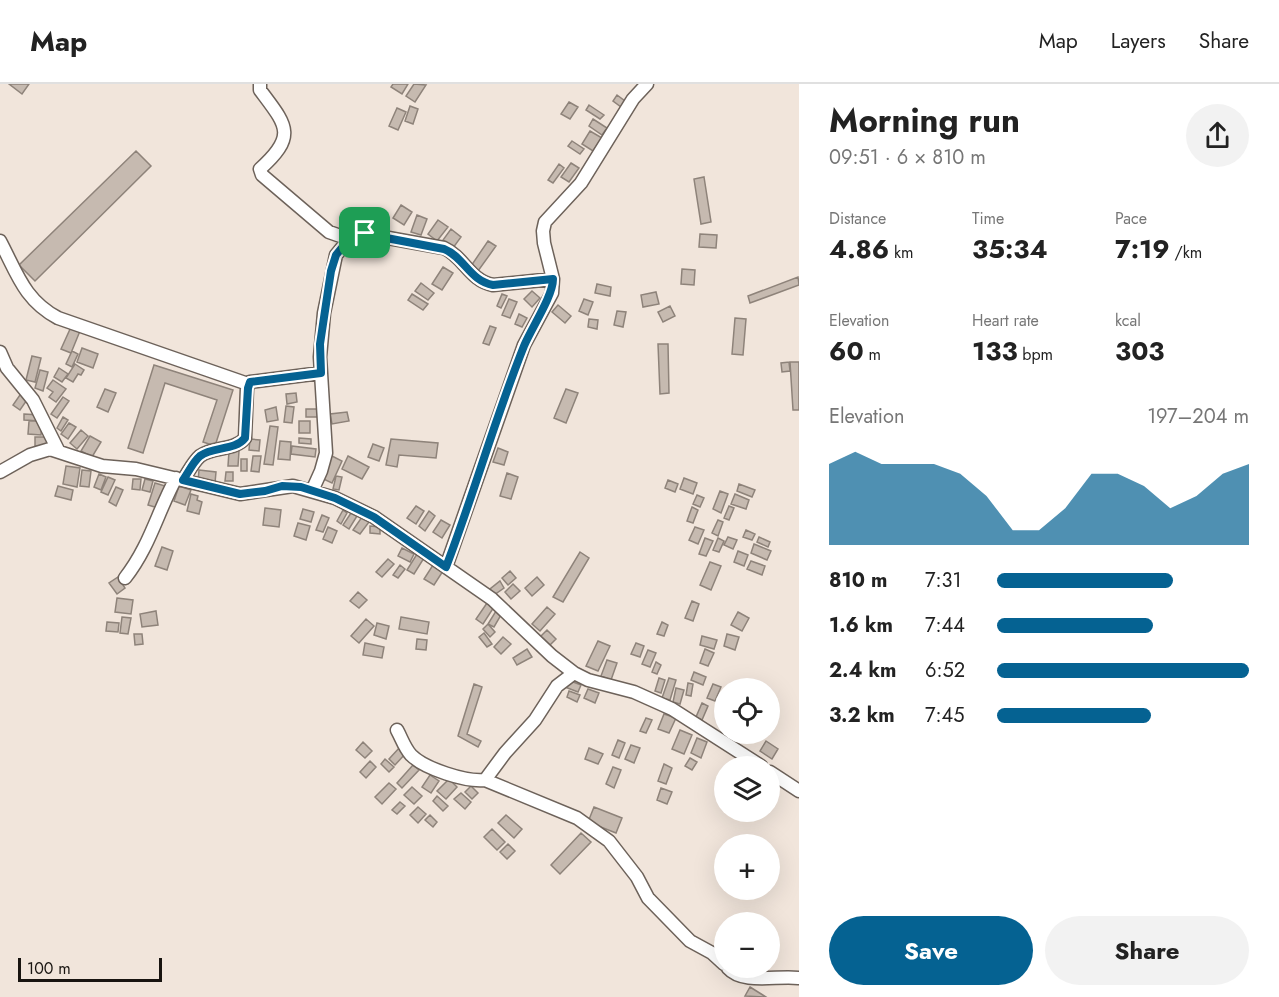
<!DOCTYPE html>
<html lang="en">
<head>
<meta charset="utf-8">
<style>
	:root { --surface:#fff; --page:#f2f2f2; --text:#222; --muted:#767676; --line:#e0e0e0; --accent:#056292 }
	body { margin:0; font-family:Jost,sans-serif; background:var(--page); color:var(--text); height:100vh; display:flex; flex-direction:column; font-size:22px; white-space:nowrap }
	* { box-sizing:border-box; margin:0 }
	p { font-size:20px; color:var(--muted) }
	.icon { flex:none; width:33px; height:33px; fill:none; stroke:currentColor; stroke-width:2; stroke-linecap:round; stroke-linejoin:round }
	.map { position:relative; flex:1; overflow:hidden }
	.sheet { display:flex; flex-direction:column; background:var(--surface); width:480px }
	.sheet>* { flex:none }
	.buttons { position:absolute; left:714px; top:594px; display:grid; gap:12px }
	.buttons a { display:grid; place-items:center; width:66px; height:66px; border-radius:50%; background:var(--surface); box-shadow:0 6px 24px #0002; font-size:30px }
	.scale { position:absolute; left:18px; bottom:15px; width:144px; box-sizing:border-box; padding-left:6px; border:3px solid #181410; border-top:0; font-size:16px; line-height:21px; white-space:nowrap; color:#181410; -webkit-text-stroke:4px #f1e5db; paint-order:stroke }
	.pin { position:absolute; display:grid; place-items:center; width:51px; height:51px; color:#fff; margin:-26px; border-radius:12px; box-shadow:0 3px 9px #0006 }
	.round { display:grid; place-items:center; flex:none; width:63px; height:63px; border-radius:32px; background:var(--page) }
	.head { display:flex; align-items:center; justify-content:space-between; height:102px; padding:0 30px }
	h1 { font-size:33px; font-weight:700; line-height:45px }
	.stats { display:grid; grid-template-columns:repeat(3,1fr); gap:9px; height:102px; padding:6px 30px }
	.stats div { display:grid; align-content:center }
	.stats b { font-size:26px; font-weight:700 }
	.stats small { font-size:16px; font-weight:400 }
	.stats p { font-size:16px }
	.chart { height:168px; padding:12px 30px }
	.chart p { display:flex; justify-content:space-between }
	.chart svg { width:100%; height:108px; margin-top:6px; fill:var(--accent); opacity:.7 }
	.action { display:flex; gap:12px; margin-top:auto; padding:12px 30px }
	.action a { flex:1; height:69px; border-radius:36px; background:var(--accent); color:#fff; font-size:24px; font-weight:700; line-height:69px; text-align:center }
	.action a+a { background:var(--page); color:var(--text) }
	ul { padding:0 30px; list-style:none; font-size:20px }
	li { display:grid; grid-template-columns:96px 72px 1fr; align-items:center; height:45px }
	li i { height:15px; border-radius:8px; background:var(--accent) }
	header { display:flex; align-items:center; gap:36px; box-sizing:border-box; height:84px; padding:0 30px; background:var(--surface); border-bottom:2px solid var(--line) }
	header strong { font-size:28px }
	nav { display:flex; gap:33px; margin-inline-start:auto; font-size:21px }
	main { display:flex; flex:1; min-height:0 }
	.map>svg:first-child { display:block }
	.building { fill:#c6bab0; stroke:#8e837a; stroke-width:1.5 }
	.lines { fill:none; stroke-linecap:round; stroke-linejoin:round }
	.minor-casing { stroke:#6d625a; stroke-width:15 }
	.minor { stroke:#fff; stroke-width:12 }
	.route-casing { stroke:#fff; stroke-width:12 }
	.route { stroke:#056292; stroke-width:8 }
</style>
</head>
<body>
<header>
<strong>Map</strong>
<nav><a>Map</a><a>Layers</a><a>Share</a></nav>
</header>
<main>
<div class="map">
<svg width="799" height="913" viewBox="0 0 799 913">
	<rect width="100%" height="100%" fill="#f1e5db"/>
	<path class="building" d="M9,0H29L22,10Z
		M393,0H408L402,10L391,3Z
		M414,0L426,1L415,18L406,12Z
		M617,11L625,17L621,23L613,17Z
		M569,18L578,23L570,35L561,30Z
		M589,21L604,31L600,35L586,26Z
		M410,22L418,25L413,40L405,37Z
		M397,24L406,28L398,46L389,42Z
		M593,35L607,44L602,51L589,42Z
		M590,47L602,54L593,67L582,60Z
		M572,57L584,65L580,70L568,62Z
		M136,67L151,82L35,197L19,181Z
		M571,79L579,84L569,98L561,93Z
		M559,80L564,84L553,99L548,96Z
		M704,93L711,138L701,140L694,95Z
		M401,121L412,128L404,141L393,134Z
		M417,131L427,135L421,151L411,148Z
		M438,136L448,143L437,157L428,150Z
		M451,145L461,153L453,164L443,156Z
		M700,150L717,151L716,164L699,163Z
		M488,157L496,162L478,187L471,182Z
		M443,183L453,189L442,206L432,200Z
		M682,185L695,186L694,201L681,200Z
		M798,193L799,201L750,219L748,212Z
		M421,199L434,209L428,216L415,207Z
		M597,200L611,203L610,212L595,209Z
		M532,207L540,214L532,223L524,215Z
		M656,208L659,220L643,223L641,211Z
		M412,210L428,220L423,226L408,216Z
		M502,210L507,212L501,224L497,222Z
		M509,215L517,218L510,234L502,231Z
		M584,215L593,218L588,231L579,227Z
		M558,221L571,232L565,239L552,228Z
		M670,222L675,232L663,238L658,228Z
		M617,227L626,228L623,243L614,241Z
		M519,230L527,234L522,243L515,240Z
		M735,234L746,235L743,271L732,270Z
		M589,235L598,236L597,245L588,243Z
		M490,242L496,244L489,261L483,259Z
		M71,243L80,247L71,269L61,265Z
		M658,260H668L669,309L660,310Z
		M82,264L98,270L93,284L77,278Z
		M72,267L78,270L72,283L66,280Z
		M32,272L41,274L35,298L26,296Z
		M789,278L790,287L782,288L781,279Z
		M790,278H799V326H793Z
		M75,280L84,286L81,291L78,290L73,298L66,294Z
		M154,281L233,306L215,362L203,358L217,316L165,299L143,369L128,364Z
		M59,284L68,290L62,298L54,293Z
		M40,286L48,288L43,307L35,304Z
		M53,296L66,305L56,318L49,313L53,308L47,304Z
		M105,305L116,309L108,328L97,323Z
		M566,305L578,309L566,339L554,334Z
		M22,308L29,313L20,326L13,321Z
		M296,309L297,318L287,320L286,310Z
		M63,313L69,317L57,334L51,330Z
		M286,322L294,323L292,339L284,338Z
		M276,323L278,336L267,338L265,326Z
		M306,325H321V333H306Z
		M347,328L349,337L332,340L330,330Z
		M24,330L40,331V337L24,336Z
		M63,333L68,336L61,347L57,344Z
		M29,337H42L41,351L28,350Z
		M299,337H310V349H299Z
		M69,339L76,343L68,355L61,350Z
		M270,342L278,343L273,381L264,380Z
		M81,346L88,352L77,365L70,359Z
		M90,352L101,358L92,373L81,367Z
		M35,353H48V362H35Z
		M299,354L311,355V360L299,359Z
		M250,355L260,356L259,367L249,366Z
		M391,355L438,359L436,374L399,371L397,383L386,381Z
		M280,357L291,358L290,376L278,375Z
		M373,360L384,364L379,377L368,373Z
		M292,362L316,365L315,373L291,370Z
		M498,364L508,368L504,381L493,378Z
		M229,367H239L238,382H228Z
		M330,371L342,377L332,399L319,393Z
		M253,372H261L259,388L251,387Z
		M348,372L369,383L362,395L342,385Z
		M241,375H247V387H241Z
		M66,382L80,384L77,403L63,400Z
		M82,386L91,387L89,403L80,402Z
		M199,386L216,388L215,399L198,397Z
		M226,388H233V397H225Z
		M507,389L518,393L511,415L500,412Z
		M99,390L106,393L101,406L94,403Z
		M336,392L342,393L339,406L333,405Z
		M108,393L115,396L108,411L101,408Z
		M684,394L697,399L693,410L680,405Z
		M133,395H141L140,406L132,405Z
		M145,395L153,397L150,408L142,406Z
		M668,396L678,400L675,408L665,404Z
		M155,399L165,402L158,424L148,421Z
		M739,400L755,406L752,413L737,407Z
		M58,402L73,406L71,416L55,412Z
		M179,402L191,406L185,421L174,417Z
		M116,403L123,406L116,422L109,418Z
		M720,407L728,410L721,429L713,425Z
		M191,410L198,412L197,416L202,418L199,430L187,427Z
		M735,410L749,416L746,425L731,420Z
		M697,411L704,414L700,423L693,420Z
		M416,422L424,427L416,440L407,434Z
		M729,422L734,424L729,436L724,434Z
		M692,423L698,426L693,439L687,437Z
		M265,424L281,426L279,443L263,441Z
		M303,425L314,428L311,438L300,435Z
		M343,426L347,429L341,440L337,437Z
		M429,427L435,432L425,447L419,442Z
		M351,429L357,432L349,445L343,441Z
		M322,431L329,434L323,448L316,446Z
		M362,433L369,438L360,450L353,446Z
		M441,436L450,441L442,454L433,448Z
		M718,436L723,438L718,452L712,449Z
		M298,439L310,442L306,456L294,452Z
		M370,442L380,443V450L370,449Z
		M328,443L337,447L332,459L323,455Z
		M695,443L704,446L698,460L689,456Z
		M746,446L755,450L752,456L743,453Z
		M728,453L737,456L733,465L724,461Z
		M759,453L770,458L768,463L757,458Z
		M705,454L713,457L706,472L699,470Z
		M718,454L724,457L719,468L713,466Z
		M754,460L771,467L767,476L751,469Z
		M162,463L173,467L167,486L155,482Z
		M402,464L414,470L410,478L398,472Z
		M738,467L748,471L744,482L734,478Z
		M580,468L589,474L563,518L553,513Z
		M417,470L424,474L414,490L407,486Z
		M388,475L394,480L382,493L376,488Z
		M751,477L765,482L762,491L747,485Z
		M710,478L721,482L711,506L700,501Z
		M400,481L405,485L398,494L393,491Z
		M433,481L443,487L434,501L424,495Z
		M510,487L516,494L508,501L502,494Z
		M118,493L125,504L117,510L109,499Z
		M537,493L544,501L532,512L525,504Z
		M500,497L504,504L494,511L490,505Z
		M513,500L520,507L511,515L505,508Z
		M358,508L367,516L359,524L350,517Z
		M117,514L133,516L131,530L115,528Z
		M692,517L699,520L693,537L685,534Z
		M487,519L494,523L483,540L476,535Z
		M547,523L555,530L540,547L532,540Z
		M156,527L158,541L142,543L140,530Z
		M496,527L501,531L494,543L488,540Z
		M738,528L749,534L742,547L731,541Z
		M122,533L131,534L128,550L120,549Z
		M401,533L429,538L427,550L399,545Z
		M366,535L374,542L359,559L351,552Z
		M107,538L119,539L118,548L106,547Z
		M662,538L668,541L664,552L657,550Z
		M377,539L389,542L386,555L374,551Z
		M488,540L495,548L490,553L483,545Z
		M547,546L556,555L549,562L540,553Z
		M484,549L492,560L487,563L479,553Z
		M134,550H142L143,560L135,561Z
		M727,550L739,553L735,566L724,562Z
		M702,552L717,556L714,565L700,561Z
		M503,553L511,560L501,570L494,563Z
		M417,555L427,556L426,566L416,565Z
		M598,557L610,562L598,587L586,582Z
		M365,559L384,563L382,574L363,571Z
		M636,559L644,562L640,573L631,570Z
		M527,565L532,573L517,581L513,574Z
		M705,565L714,569L708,582L700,579Z
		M648,566L656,569L650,583L642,580Z
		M607,576L617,579L611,596L601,592Z
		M656,578L661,581L657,590L652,588Z
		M694,588L706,593L703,601L691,596Z
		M659,594L665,596L661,609L655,607Z
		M669,594L676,596L670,616L662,614Z
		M568,596L581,601L578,608L565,603Z
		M688,599L693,600L691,612L686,611Z
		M474,600L482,603L467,650L481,657L478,663L458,652Z
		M713,600L721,603L715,617L707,614Z
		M676,604L684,606L680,620L673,618Z
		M588,605L599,609L595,619L584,614Z
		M569,607L580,611L577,618L567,613Z
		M702,619L708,622L702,636L696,633Z
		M664,630L676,634L669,649L658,645Z
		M646,634L652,636L646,649L640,647Z
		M680,646L692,651L684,670L672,665Z
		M697,654L707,658L701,674L691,669Z
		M618,656L625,659L619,674L612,671Z
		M766,657L778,665L772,675L760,667Z
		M363,658L372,667L365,674L356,666Z
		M631,661L640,664L634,679L625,675Z
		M400,663L406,669L395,681L389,675Z
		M589,664L603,670L598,680L585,675Z
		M690,674L697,678L692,686L685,682Z
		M385,675L394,683L389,688L381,680Z
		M370,677L376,683L366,694L360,688Z
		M664,680L672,684L666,700L658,697Z
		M413,681L419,686L402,704L397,699Z
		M613,683L621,686L614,704L606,700Z
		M430,691L439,697L431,709L422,703Z
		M449,695L457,703L446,715L437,707Z
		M389,699L396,705L382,720L375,713Z
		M471,702L478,709L472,715L465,708Z
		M412,703L422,712L414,720L404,711Z
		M661,704L672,708L667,720L657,716Z
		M461,709L471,718L465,725L454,715Z
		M437,712L448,722L443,727L433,717Z
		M400,718L405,722L397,730L392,726Z
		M418,723L426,730L418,739L410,731Z
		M594,723L622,734L616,749L588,738Z
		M430,731L437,738L433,743L425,736Z
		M506,731L522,745L514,754L498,739Z
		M492,745L505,758L497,766L484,753Z
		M581,749L591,758L560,790L551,781Z
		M508,760L515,767L507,775L500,768Z
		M750,903L766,913L745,912Z"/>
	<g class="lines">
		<defs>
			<path id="minor" d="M260,0V6C286,41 298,51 260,85L262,91L329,148L349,155
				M0,157C17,189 24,216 58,234L248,300
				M0,268L7,284L33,316L58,366
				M0,388L30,371L50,365L102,382L136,385L240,410L293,402L335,414L374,433L492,515L552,572L574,589L588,596L634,608L672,625L761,682
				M183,396C188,389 193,378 200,372C213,362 235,367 245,354L247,304L250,298L321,289
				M312,407L321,387L326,369L320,273L324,229L336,171L355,148L444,164C464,173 470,197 493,201L553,195
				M446,483L524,261L552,209L553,195L544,159L543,147L545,138L581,99L633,15L647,0
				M125,494C150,462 157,429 176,394
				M397,646C402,655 404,663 411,671C425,685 466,698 485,696L505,669L535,636L557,602L574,589
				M770,688L799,707
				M485,696L577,734L609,757L637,793L648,814L690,857L712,869L724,880
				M728,884C743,901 778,891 799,894"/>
		</defs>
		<use href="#minor" class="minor-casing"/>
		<use href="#minor" class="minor"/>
	</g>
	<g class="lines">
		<defs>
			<path id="route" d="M355,148L444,165C464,173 470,197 493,201L553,195C553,212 532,243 524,262C495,334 474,410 446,483L374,433L335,414L301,403L282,402L265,407L240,410L183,396C188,389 193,378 200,372C213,362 235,367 245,354L248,304L250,298L321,289L320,260L331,187L336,171Z"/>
		</defs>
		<use href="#route" class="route-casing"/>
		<use href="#route" class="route"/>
	</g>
</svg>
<div class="buttons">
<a><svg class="icon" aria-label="locate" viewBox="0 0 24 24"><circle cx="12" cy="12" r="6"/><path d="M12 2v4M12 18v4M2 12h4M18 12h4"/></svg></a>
<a><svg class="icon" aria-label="layers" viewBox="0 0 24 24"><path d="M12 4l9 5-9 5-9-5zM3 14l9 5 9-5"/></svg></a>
<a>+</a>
<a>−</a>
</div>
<div class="scale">100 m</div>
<div class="pin" style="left:365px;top:149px;background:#1e9e55"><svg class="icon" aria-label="arrive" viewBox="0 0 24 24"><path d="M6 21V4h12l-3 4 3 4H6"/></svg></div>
</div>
<section class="sheet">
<div class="head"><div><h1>Morning run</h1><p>09:51 · 6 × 810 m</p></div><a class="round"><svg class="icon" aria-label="share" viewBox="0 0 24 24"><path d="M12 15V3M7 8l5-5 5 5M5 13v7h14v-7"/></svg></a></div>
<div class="stats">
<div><p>Distance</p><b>4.86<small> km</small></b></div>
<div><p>Time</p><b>35:34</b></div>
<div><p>Pace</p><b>7:19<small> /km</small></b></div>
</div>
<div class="stats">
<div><p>Elevation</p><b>60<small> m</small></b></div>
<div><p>Heart rate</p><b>133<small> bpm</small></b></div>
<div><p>kcal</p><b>303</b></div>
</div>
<div class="chart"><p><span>Elevation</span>197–204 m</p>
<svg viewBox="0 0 160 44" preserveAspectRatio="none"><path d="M0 44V11L10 6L20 11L30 11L40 11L50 15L60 24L70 38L80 38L90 29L100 15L110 15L120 20L130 29L140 24L150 15L160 11V44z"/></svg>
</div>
<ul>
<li><b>810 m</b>7:31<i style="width:70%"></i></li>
<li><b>1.6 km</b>7:44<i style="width:62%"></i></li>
<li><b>2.4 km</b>6:52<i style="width:100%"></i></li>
<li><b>3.2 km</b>7:45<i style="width:61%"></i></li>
</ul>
<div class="action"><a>Save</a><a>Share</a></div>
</section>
</main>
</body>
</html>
